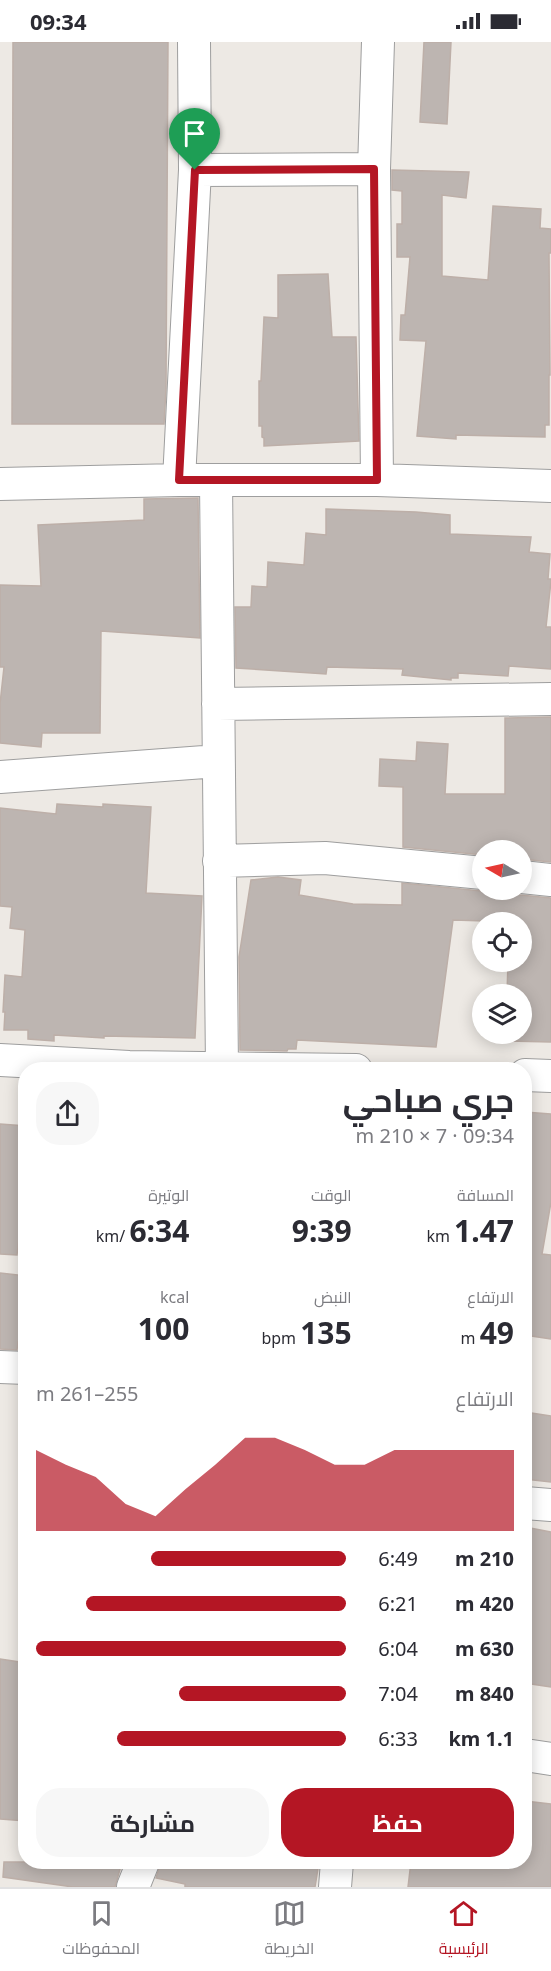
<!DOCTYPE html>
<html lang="ar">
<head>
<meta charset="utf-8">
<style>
	:root { --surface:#fff; --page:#f7f7f7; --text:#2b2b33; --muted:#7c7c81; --line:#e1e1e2; --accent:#b41624 }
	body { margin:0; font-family:"Noto Sans",Cairo,sans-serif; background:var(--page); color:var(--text); direction:rtl; height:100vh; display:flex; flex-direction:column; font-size:22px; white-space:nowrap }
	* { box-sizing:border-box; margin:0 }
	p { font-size:20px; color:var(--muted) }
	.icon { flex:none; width:33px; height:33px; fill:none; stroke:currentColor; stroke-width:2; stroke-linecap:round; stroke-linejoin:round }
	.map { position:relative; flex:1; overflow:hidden; direction:ltr }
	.side { position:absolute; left:18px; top:1020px; width:514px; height:807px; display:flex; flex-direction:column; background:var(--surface); border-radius:24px; box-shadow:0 3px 15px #0003; direction:rtl }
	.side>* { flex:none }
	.needle { width:39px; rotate:279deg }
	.buttons { position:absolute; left:472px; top:798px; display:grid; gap:12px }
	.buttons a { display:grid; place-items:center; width:60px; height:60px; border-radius:50%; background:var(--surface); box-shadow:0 3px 15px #0003; font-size:30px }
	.pin { position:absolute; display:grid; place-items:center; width:51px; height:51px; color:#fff; margin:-62px -26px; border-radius:50% 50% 50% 0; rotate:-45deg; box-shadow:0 0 6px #0007 }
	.pin .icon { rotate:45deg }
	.round { display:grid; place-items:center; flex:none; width:63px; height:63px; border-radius:24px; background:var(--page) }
	.overview { display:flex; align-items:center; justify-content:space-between; height:102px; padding:0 18px }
	h1 { font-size:33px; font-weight:700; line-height:45px }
	.stats { display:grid; grid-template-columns:repeat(3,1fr); gap:9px; height:102px; padding:6px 18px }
	.stats div { display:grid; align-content:center }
	.stats b { font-size:30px; font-weight:700 }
	.stats small { font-size:16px; font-weight:400 }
	.stats p { font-size:16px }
	.chart { height:168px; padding:12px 18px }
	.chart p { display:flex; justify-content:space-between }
	.chart svg { width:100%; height:108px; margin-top:6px; fill:var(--accent); opacity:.7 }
	.action { display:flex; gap:12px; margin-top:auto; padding:12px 18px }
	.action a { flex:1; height:69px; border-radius:24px; background:var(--accent); color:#fff; font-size:24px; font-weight:700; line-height:69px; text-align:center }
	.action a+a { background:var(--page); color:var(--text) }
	ul { padding:0 18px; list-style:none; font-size:20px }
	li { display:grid; grid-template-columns:96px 72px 1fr; align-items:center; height:45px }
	li i { height:15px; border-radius:8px; background:var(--accent) }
	.status { display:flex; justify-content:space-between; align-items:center; height:42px; padding:0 30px; background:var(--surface); direction:ltr }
	.status svg { height:16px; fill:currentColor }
	.tab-bar { display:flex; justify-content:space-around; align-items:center; height:84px; border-top:2px solid var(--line); background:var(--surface); font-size:16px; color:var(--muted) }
	.tab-bar a { display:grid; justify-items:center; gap:3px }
	.tab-bar .active { color:var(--accent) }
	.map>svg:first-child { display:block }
	.building { fill:#bdb5b1; stroke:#bdafa8; stroke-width:1.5 }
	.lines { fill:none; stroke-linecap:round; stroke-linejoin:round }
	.street-casing { stroke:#9e9e9e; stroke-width:34 }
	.street { stroke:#fff; stroke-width:32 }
	.route-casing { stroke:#fff; stroke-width:12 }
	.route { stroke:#b41624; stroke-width:8 }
</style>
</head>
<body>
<div class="status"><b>09:34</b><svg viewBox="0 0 49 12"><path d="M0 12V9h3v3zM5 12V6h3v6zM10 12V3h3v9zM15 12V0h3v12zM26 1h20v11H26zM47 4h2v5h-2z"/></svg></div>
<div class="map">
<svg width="551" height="1845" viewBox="0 0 551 1845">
	<rect width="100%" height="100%" fill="#ede9e4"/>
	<path class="building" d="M13,0H168L166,346L164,382H12Z
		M424,0H451L447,82L420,80Z
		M392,128L469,130L466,156L442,153V234L488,238L493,164L541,167L540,186L551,187V211H549L550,333H549V383H545V395L456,393V397L417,394L426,299L400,298L401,273H405L410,215H397V182H402V149L392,148Z
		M328,232L332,295H356L359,399L264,404V396L262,395V384H259V339H261L264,275L278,276V233Z
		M198,456L200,596L101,589L100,691H42L41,705L0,701V662L4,625H0V543L41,544L38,483L144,478V457Z
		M326,467L416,470L450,473V492L531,495L529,510L550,512L548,537H551V539L546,585H551V627L509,624L508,634L458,631V636H451V638L402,633L403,627L327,625L326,632L236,626L235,565H251L252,544L267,545L268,520L304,523L306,491L326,493Z
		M551,675V820L522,817V808H483V813L403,805V745L379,744L380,717L416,719L417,700L448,702L445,752H505V676Z
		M57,762L103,765V762L151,765L146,851L202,854L195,996L104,994V996L54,993V999L28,997V988H4L5,970H3L5,933L22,935L25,888L10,886L12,865L0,864V766L56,772Z
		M278,835L301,838L299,853L353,862L402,863V841L481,849L510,848L520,853L551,856V1000L507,999V992H522V952H507L508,920H522V880L453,878L436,1005L297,998L296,1007H288L287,1009L240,1008L239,915L251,838Z
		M525,1070L551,1072V1160L542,1212L551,1213V1297L525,1293Z
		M0,1082L26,1084V1136L17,1213L0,1212Z
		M0,1231L26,1234L22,1264L26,1265V1301L18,1300L17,1308L0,1307Z
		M525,1370L551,1374V1440L525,1437Z
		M525,1485L551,1490V1645L525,1641Z
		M0,1617L26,1621V1779L0,1777Z
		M525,1759L551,1762V1845H408L411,1820H525Z
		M4,1820H122L115,1845H73L3,1835Z
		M161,1820H319L315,1845H185V1842L156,1836Z"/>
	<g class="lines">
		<defs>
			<path id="street" d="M195,128L374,127
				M179,438L195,128L194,0
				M377,438L374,127L378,0
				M216,439L222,1026
				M0,442L179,438H377L551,444
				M218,662L551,657
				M0,735L218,719
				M219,819L325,816L483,831
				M522,835L551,838
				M0,1018L129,1025L356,1028
				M525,1033L551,1034
				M0,1325L26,1326
				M525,1461L551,1463
				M525,1713L551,1717
				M133,1845L143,1820
				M335,1845L337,1820"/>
		</defs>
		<use href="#street" class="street-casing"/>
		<use href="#street" class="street"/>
	</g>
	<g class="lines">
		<defs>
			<path id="route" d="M374,127L377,438H179L195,128Z"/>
		</defs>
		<use href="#route" class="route-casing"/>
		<use href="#route" class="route"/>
	</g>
</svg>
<div class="buttons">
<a><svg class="needle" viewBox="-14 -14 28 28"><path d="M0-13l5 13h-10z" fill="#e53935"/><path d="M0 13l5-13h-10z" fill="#7c7c81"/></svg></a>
<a><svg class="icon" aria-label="locate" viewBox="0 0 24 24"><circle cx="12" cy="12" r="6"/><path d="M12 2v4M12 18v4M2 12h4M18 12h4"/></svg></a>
<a><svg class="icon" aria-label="layers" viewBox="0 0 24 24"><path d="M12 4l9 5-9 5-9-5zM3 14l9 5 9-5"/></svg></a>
</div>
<div class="pin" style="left:195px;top:128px;background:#1e9e55"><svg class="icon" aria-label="arrive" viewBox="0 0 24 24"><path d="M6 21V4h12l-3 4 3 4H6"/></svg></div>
<section class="side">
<div class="overview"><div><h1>جري صباحي</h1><p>09:34 · 7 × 210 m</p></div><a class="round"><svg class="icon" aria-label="share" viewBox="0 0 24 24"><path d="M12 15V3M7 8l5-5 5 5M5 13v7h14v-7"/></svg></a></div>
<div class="stats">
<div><p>المسافة</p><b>1.47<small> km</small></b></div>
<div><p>الوقت</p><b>9:39</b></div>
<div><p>الوتيرة</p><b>6:34<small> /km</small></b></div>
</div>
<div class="stats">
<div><p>الارتفاع</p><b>49<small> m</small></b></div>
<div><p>النبض</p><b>135<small> bpm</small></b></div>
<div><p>kcal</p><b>100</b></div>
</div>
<div class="chart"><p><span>الارتفاع</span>255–261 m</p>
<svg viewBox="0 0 160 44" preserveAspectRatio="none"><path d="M0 44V11L10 17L20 22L30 33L40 38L50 27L60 17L70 6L80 6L90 11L100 17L110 17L120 11L130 11L140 11L150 11L160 11V44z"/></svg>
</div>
<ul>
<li><b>210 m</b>6:49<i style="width:63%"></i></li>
<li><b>420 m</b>6:21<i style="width:84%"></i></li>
<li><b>630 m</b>6:04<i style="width:100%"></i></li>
<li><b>840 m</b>7:04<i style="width:54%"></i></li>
<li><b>1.1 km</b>6:33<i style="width:74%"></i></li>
</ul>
<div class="action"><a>حفظ</a><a>مشاركة</a></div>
</section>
</div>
<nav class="tab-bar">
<a class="active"><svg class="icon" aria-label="home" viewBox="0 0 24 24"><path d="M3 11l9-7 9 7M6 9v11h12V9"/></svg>الرئيسية</a>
<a><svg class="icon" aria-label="map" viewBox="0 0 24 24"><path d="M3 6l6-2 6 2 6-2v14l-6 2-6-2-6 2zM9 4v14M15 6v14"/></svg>الخريطة</a>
<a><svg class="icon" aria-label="saved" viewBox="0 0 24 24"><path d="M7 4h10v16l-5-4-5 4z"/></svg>المحفوظات</a>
</nav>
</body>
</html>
